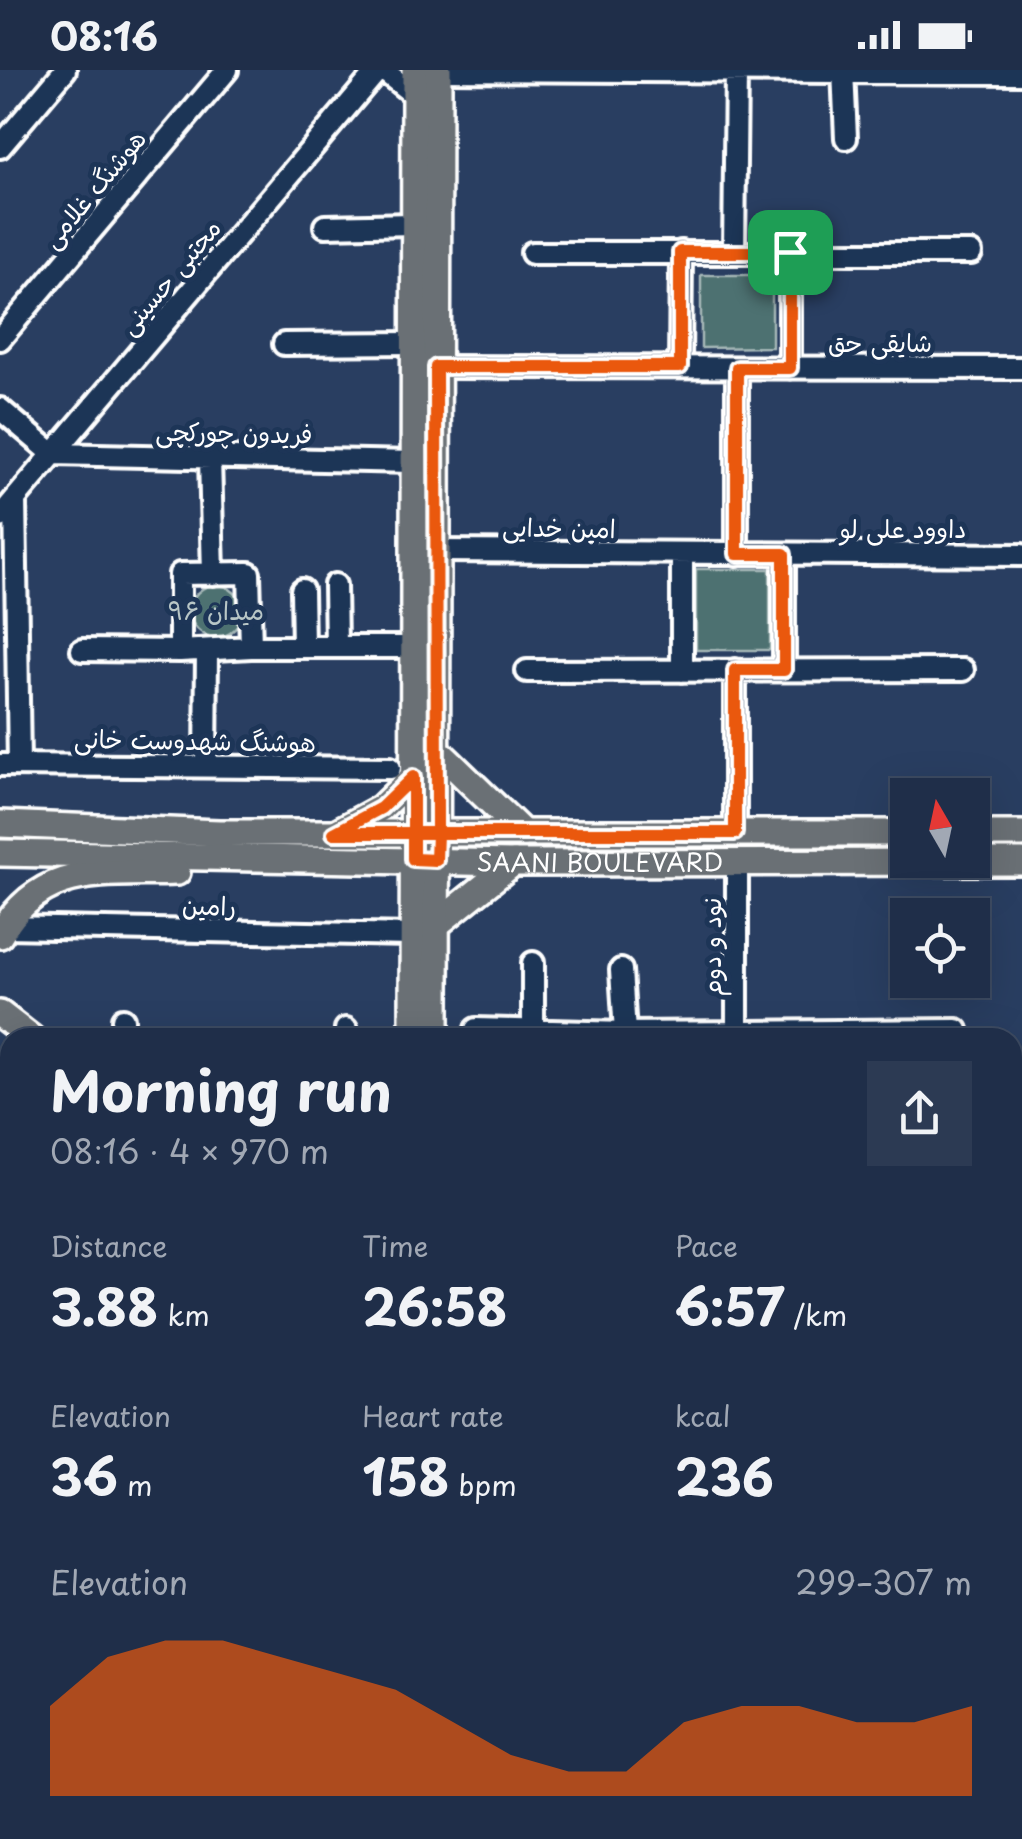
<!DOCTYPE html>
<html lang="en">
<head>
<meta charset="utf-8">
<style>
	:root { --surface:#1f2e49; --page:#2c3a53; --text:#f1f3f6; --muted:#a1a8b4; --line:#3c4a61; --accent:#ea580c }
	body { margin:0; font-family:"Playpen Sans","Playpen Sans Arabic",sans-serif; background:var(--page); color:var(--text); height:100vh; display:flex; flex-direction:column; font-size:38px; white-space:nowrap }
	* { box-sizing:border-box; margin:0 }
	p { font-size:32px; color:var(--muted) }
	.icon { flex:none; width:55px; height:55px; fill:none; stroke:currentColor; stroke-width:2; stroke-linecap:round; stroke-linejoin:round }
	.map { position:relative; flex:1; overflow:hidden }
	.panel { position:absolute; left:0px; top:958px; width:1022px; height:812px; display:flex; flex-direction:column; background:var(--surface); border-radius:30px 30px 0 0; box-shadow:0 10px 40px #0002,0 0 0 2px var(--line) }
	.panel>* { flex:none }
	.needle { width:65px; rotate:351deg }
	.tools { position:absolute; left:890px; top:708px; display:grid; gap:20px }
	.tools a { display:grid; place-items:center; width:100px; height:100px; border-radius:0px; background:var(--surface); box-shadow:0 10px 40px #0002,0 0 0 2px var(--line); font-size:50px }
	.pin { position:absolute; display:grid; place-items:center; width:85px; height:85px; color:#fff; margin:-42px; border-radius:20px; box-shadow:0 5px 15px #0006 }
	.round { display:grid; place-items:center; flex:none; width:105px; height:105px; border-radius:0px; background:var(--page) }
	.headline { display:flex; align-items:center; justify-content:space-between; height:170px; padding:0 50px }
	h1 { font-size:55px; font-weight:700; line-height:75px }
	.stats { display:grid; grid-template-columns:repeat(3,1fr); gap:15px; height:170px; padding:10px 50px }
	.stats div { display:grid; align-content:center }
	.stats b { font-size:50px; font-weight:700 }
	.stats small { font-size:28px; font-weight:400 }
	.stats p { font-size:28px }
	.chart { height:280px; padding:20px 50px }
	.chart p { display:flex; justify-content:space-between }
	.chart svg { width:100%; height:180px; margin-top:10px; fill:var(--accent); opacity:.7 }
	.status { display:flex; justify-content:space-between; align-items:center; height:70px; padding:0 50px; background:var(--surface); direction:ltr }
	.status svg { height:28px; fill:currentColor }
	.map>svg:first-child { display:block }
	.green { fill:#4e7171; stroke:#a6b8b8; stroke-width:2.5 }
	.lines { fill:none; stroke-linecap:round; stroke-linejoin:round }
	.river { stroke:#46678c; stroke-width:28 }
	.minor-casing { stroke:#fff; stroke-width:28 }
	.major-casing { stroke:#fff; stroke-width:32 }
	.path { stroke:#fff; stroke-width:2.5; stroke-dasharray:10 8; stroke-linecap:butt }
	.minor { stroke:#1d3557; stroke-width:20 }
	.major { stroke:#6a7074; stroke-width:25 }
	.route-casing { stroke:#fff; stroke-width:20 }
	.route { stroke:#ea580c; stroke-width:12 }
	.labels { text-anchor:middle; stroke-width:10; stroke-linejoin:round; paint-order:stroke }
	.street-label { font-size:25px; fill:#fff; stroke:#1d3557 }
	.park-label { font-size:25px; fill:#b8c6c6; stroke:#1d3557 }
</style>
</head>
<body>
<div class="status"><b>08:16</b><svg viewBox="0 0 49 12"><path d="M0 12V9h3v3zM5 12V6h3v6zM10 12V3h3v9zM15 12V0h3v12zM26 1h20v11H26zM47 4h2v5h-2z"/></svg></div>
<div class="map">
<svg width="1022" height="1769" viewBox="0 0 1022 1769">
	<rect width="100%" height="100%" fill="#293e61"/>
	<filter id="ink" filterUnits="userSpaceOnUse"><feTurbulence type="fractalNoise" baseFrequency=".01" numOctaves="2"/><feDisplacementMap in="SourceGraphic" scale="20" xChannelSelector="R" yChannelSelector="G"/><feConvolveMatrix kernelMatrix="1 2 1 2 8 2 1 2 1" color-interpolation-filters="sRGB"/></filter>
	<g filter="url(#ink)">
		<path class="green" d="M701,205H772V277L701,278Z
			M696,499H770V580H696Z
			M190 541a26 26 0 1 1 52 0a26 26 0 1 1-52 0Z
			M600,1760H868L869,1769H601Z"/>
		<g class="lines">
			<path class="river" d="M1011,1760L1022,1768"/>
			<defs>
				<path id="minor" d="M383,0L414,25
					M438,0L1022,3
					M843,0L846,68
					M0,77L65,0
					M325,156L413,154
					M734,182L736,0
					M790,182V298
					M532,183H971
					M0,269L227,0
					M284,274L413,273
					M437,297L1022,298
					M680,297L681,182
					M737,298V484
					M0,339L53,384L413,392
					M210,388L213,504
					M15,429L19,695
					M0,447L378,0
					M436,481L1022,485
					M682,484V601
					M784,484V600
					M249,503L251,577L180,581V504Z
					M335,515L336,576
					M302,520L303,577
					M251,577H413
					M82,580L180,581
					M735,600V763
					M527,601L963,600
					M0,695L390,698
					M206,696L207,580
					M5,857L413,865
					M621,900L625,963
					M123,949V968
					M346,959V968
					M476,959L625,963L957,960
					M533,960V893
					M737,960V794
					M1012,1074H1022
					M0,1114L10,1113
					M1,1224L9,1281
					M0,1393L10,1391
					M1012,1472H1022
					M0,1632L10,1631
					M0,1752L10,1751
					M199,1760L201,1769
					M589,1760L590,1769
					M887,1769L895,1760"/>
				<g id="major">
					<path d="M436,679L523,763"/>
					<path d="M0,754L219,763H908"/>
					<path d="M337,762L381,738L413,707"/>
					<path d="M972,764H1022"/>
					<path id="s1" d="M0,783L513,793L1022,792"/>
					<path d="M436,855L513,793"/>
					<path d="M0,865C42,792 104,805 177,802"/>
					<path d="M0,944L31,968"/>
					<path d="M413,968L415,0"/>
					<path d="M436,968L438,0"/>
					<path d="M0,1004L10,1012"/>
					<path d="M1012,1735L1022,1743"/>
					<path d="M974,1760L986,1769"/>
				</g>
			</defs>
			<use href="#minor" class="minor-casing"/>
			<use href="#major" class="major-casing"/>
			<path class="path" d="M312,1760L313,1769
				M342,1760L343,1769"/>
			<use href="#minor" class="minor"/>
			<use href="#major" class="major"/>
		</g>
	</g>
	<g class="lines" filter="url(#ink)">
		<defs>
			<path id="route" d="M790,182H680V297H436L437,763H334L381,738L413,707V789L436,790L437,763H735V600H784V484H737V298H790V182"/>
		</defs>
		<use href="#route" class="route-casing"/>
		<use href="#route" class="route"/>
	</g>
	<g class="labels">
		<g class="street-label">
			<text transform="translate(94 119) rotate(-50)" y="9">هوشنگ غلامی</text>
			<text transform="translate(170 207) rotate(-50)" y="9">مجتبی حسینی</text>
			<text x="880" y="282">شایقی حق</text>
			<text transform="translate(234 363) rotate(1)" y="9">فریدون چورکچی</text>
			<text transform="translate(559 458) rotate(1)" y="9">امین خدایی</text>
			<text x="903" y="468">داوود علی لو</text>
			<text transform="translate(195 671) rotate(1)" y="9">هوشنگ شهدوست خانی</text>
			<text dy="9" stroke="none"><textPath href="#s1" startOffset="600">SAANI BOULEVARD</textPath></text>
			<text transform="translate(209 836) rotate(1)" y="9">رامین</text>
			<text transform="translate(712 877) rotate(-90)" y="9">نود و دوم</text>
		</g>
		<g class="park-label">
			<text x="216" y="550">میدان ۹۶</text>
		</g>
	</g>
</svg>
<div class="tools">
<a><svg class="needle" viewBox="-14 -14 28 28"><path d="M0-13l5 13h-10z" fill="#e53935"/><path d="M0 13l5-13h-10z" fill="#a1a8b4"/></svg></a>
<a><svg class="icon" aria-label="locate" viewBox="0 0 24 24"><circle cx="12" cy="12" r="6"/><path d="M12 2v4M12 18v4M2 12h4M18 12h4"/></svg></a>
</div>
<div class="pin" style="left:790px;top:182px;background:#1e9e55"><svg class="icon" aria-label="arrive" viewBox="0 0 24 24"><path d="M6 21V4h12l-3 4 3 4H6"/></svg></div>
<section class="panel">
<div class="headline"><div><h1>Morning run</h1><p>08:16 · 4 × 970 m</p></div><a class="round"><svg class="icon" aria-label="share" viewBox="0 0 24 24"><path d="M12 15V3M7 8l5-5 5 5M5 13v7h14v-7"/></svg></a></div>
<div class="stats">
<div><p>Distance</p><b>3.88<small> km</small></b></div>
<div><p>Time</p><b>26:58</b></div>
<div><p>Pace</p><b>6:57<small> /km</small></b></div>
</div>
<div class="stats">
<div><p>Elevation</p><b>36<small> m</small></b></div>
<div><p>Heart rate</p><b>158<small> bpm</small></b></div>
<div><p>kcal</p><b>236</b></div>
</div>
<div class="chart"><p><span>Elevation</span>299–307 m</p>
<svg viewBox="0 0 160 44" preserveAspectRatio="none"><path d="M0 44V22L10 10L20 6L30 6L40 10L50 14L60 18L70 26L80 34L90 38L100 38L110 26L120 22L130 22L140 26L150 26L160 22V44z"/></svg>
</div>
</section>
</div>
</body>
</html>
